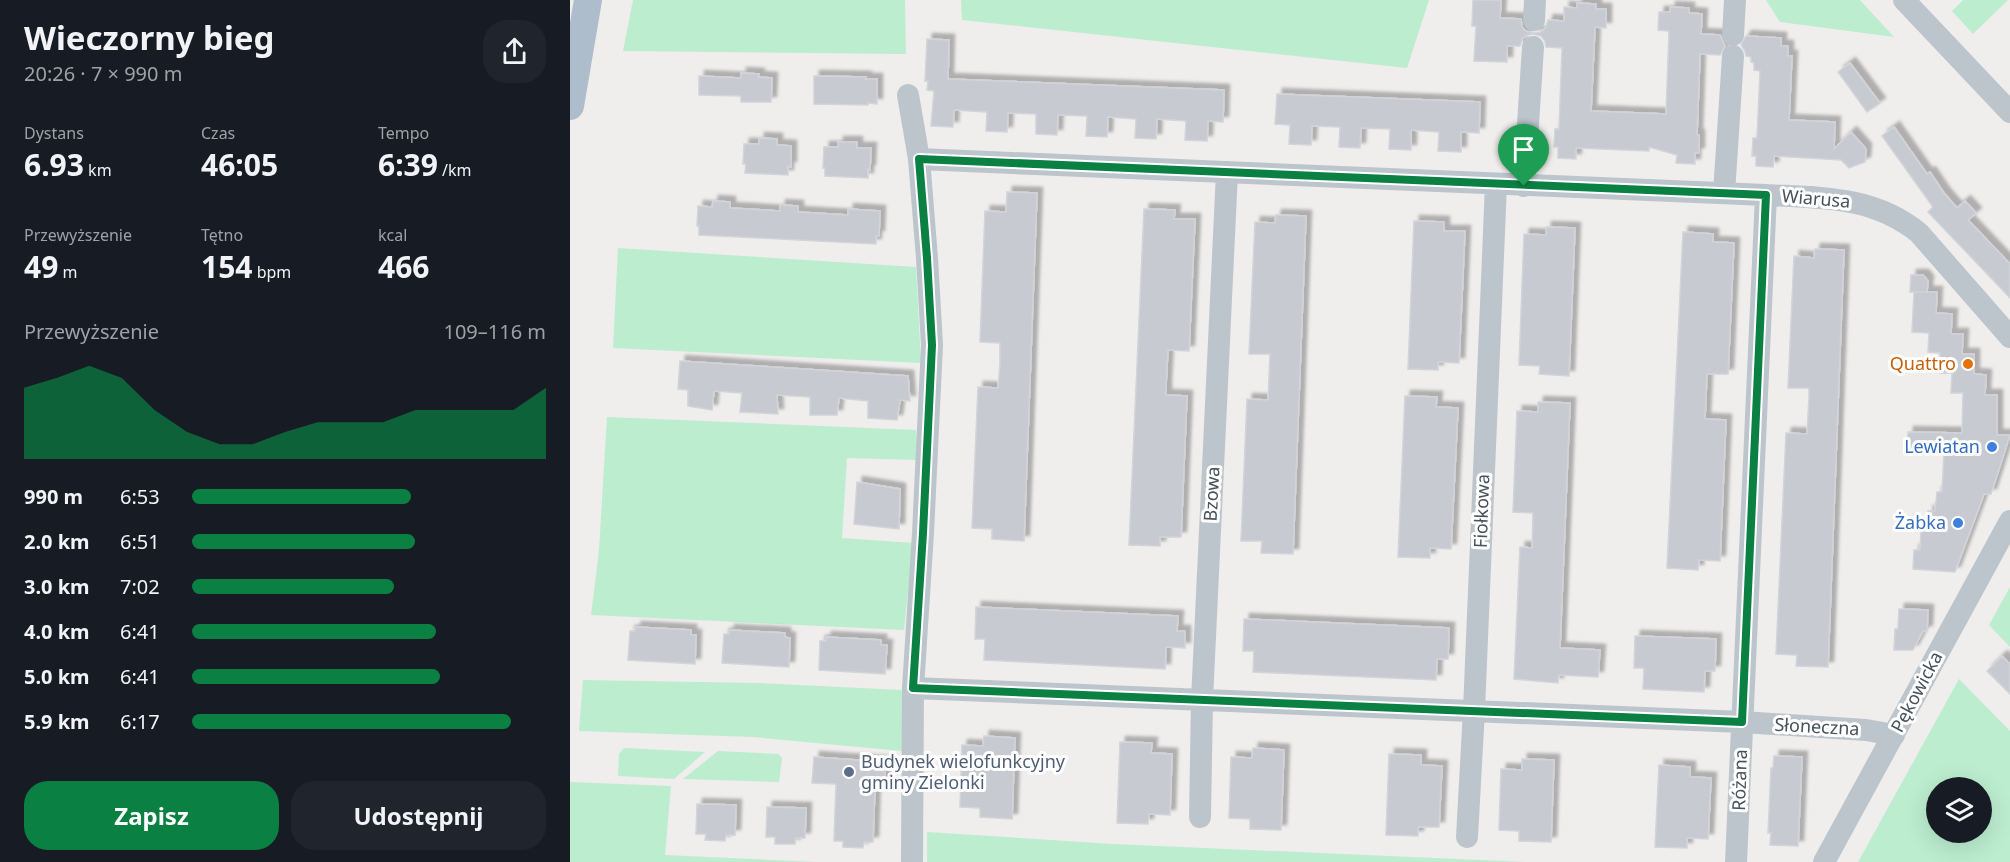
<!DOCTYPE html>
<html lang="pl">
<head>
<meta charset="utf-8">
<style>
	:root { --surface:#171b24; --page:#20242c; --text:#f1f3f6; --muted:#9ea1a6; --accent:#0b8043 }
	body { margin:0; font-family:"Noto Sans",sans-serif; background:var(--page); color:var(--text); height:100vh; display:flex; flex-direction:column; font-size:22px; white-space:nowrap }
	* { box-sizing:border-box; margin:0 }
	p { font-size:20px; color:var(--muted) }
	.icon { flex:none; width:33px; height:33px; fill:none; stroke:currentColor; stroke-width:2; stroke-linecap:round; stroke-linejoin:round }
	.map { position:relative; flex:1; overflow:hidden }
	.panel { display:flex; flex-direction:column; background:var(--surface); width:570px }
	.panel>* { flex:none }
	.controls { position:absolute; left:1356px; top:777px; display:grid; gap:12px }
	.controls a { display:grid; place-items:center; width:66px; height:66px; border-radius:50%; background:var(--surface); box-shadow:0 6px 24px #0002; font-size:30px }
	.pin { position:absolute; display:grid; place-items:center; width:51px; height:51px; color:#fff; margin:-62px -26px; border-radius:50% 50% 50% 0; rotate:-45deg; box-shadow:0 0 6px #0007 }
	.pin .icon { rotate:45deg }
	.round { display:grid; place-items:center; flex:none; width:63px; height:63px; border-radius:24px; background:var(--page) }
	.overview { display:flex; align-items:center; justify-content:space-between; height:102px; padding:0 24px }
	h1 { font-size:33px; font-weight:700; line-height:45px }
	.figures { display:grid; grid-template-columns:repeat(3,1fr); gap:9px; height:102px; padding:6px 24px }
	.figures div { display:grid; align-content:center }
	.figures b { font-size:30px; font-weight:700 }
	.figures small { font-size:16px; font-weight:400 }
	.figures p { font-size:16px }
	.chart { height:168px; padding:12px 24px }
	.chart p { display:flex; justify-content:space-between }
	.chart svg { width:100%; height:108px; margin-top:6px; fill:var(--accent); opacity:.7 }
	.primary-button { display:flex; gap:12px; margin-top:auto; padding:12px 24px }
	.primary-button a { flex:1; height:69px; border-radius:24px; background:var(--accent); color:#fff; font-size:24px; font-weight:700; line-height:69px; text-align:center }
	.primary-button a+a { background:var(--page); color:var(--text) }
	ul { padding:0 24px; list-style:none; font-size:20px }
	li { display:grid; grid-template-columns:96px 72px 1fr; align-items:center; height:45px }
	li i { height:15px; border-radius:8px; background:var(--accent) }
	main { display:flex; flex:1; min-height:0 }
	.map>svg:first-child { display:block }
	.green { fill:#bcedcf; fill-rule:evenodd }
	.building { fill:#c7cad0; stroke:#d1d4d9; stroke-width:1.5; filter:url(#shadow) }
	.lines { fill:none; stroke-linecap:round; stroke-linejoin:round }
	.minor { stroke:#bcc5cc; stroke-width:22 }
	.major { stroke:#aebdcb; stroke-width:28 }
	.route-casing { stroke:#fff; stroke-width:12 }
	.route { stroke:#0b8043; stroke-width:8 }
	.food-dot { fill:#e8710a; stroke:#fff; stroke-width:2 }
	.shop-dot { fill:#3f7fe0; stroke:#fff; stroke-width:2 }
	.service-dot { fill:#5c6f8a; stroke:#fff; stroke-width:2 }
	.labels { text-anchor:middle; stroke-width:6; stroke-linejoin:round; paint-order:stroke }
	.street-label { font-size:18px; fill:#46515a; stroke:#fff }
	.food-label { font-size:18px; fill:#c56008; stroke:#fff; text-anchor:end }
	.shop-label { font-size:18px; fill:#366cbe; stroke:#fff; text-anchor:end }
	.service-label { font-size:18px; fill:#4e5e75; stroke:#fff; text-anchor:start }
</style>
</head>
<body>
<main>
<section class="panel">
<div class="overview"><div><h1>Wieczorny bieg</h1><p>20:26 · 7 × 990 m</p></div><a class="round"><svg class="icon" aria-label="share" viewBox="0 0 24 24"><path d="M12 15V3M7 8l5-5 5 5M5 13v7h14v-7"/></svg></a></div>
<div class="figures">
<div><p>Dystans</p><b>6.93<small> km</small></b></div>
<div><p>Czas</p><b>46:05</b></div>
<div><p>Tempo</p><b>6:39<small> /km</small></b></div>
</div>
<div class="figures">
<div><p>Przewyższenie</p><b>49<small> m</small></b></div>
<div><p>Tętno</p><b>154<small> bpm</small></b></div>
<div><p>kcal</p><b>466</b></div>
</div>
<div class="chart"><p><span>Przewyższenie</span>109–116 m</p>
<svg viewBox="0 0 160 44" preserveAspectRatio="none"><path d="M0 44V15L10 11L20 6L30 11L40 24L50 33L60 38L70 38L80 33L90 29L100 29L110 29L120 24L130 24L140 24L150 24L160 15V44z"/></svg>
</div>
<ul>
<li><b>990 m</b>6:53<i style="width:62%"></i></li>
<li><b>2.0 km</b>6:51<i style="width:63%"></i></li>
<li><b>3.0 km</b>7:02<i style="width:57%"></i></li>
<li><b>4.0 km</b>6:41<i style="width:69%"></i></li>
<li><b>5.0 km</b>6:41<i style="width:70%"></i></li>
<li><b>5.9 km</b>6:17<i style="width:90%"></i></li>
</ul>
<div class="primary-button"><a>Zapisz</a><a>Udostępnij</a></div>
</section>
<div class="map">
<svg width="1440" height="862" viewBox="0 0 1440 862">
	<defs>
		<filter id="shadow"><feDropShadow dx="5.5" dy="-5.5" stdDeviation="1.5" flood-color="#0004"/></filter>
	</defs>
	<rect width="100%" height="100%" fill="#f0eded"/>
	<path class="green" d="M63,0H335L336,54L53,51Z
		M391,0H859L837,68L392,20Z
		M1196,0H1290L1324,37L1210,22Z
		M1393,0H1438L1403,34L1382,11Z
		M48,248L346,267L351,363L43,348Z
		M37,417L346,430L349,460L277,458L272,538L343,543L334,630L21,615L29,550Z
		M1440,587V647L1419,625Z
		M1389,679L1440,731V862H1288ZM1366,788H1412V832H1366Z
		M13,680L188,683L333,690L332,751L182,737L9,731Z
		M54,748L135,752L104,779L48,776L49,754Z
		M148,751L208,754L212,758L209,782L113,779Z
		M0,782L101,786L95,855L247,862H0Z
		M357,832L543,844L958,862H357Z"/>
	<path class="building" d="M903,0H931L930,18L951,19L952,27L956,31L963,33L971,32L976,27L978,20L994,21V7L1007,8V3L1026,4V9H1036V28L1025,27L1021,111L1096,114L1099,31L1088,30L1089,12H1100V7L1119,8V13L1132,14L1131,34L1150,35L1155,46L1150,55L1130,54L1127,135H1129V153H1125V164L1106,163L1107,155L1079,147V151L1006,148V159L988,158V147H984L985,129H989L992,48L976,47L975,41L971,36L963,34L957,35L952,39L950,46H937V62L904,61L906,26H902Z
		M1176,36L1211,38V46H1218V56H1222L1219,120L1265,122L1264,149L1281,132L1296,149L1295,162L1279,168L1271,160L1204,156L1203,167L1186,166V156H1182L1183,138H1187L1190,71L1184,70V63L1181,62V57L1176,56L1175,51L1171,45Z
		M357,39L379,40L378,79L654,90L653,122L638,121L637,141L615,140L616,121L587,119L586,139L565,138L566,119L538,117L537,137L516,136L517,116L488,115L487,135L466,134V114L438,113L437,132L416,131L417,112L384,110L383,127L361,126L364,91L357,90L358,81H355Z
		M1280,63L1310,103L1297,112L1268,72Z
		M171,73L189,74L188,77L202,78L201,102H171V96L129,95V76L171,78Z
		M244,76L296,77L295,79H307V104L298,103V105L244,104Z
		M707,94L910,102L909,133L891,132V152L868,151L869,132L841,130V150L819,149L820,129L791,128L790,148L769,147L770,127L742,126L741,145L719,144L720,125L705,124Z
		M1324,127L1357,174L1360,172L1374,193L1387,208L1395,201L1406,213L1398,220L1440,264V298L1358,212L1363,207L1312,136Z
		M189,138L207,139V145L221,146V167L218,166V175L175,173L176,164H173L174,144H189Z
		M268,142H287V148H301L300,170L298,169V178L255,176V168H253L254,147H268Z
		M437,192L467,193L454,541L422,539V529L402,528L408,387L428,388L430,364V343L410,342L415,211L436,212Z
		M143,201L160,202V208L210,211V205L228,206V212L278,215V209L310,211L309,236H306V244L129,235V226H127L128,206L142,207Z
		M574,209L605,210L604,219H625L619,351L598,350L596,385V395L617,396L611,537H590V546L559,545Z
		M706,215L736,216L723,554L691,553L692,541H671L677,399L698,400L700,354H679L685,222L705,223Z
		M844,221L874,222V231H895L889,363L868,362V370L838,369Z
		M976,227L1005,228L999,376L969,374L970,366L949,365L954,234L976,235Z
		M1113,232L1143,234V242L1164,243L1158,374H1137L1135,419L1156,420L1150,561L1129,560L1128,570L1097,568Z
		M1245,249L1274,250L1258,667L1226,666L1227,655L1206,654L1216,433L1237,434L1239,397V388H1218L1224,256L1244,258Z
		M1341,275H1353L1358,281L1357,292H1340Z
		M1344,292H1367L1366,313L1382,314L1381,334H1393L1392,354H1404V374L1416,375L1415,395H1427V435H1440L1421,494H1414L1385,572L1343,569L1344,550H1350L1351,531H1357L1358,511H1365L1367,492H1372L1374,452L1337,451L1338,432L1392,433L1393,393H1381L1382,373H1370V353L1358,352L1359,333L1342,332Z
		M110,361L338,376L340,401L330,400L327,420L298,418V401L269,398L267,415H240V397L207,395L208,414L170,412L172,393L144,391L142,410L118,406V390L108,389Z
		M835,396L867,397L866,407L888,408L881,549L860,548V558L828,557Z
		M968,402L1000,403L990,648L1030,650L1028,677L989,675L988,683L944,679L950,547L962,548L963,513L943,512L947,411L968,412Z
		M287,482L330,489L329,529L284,524Z
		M406,607L608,616L607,631H615V648L596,647L595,669L414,660L415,639H405Z
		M1329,609L1358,610L1357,631H1353L1343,650H1324L1325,629H1328Z
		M674,619L879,628L878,659H867L866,680L683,672L684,651H673Z
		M66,627L121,630V635H126L125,664L58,660L60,631H65Z
		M159,630L215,633V637L220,638L219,667L152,663L154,634H159Z
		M1065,636L1146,639L1145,671H1135L1134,692L1073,689L1074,668H1064Z
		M256,637L311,640V645H317L315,674L249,670L250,641H256Z
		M1432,656L1440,664V694L1417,671Z
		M414,736L445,738L442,819L410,817V808L390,807L392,745L413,746Z
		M550,742L582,743L581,753L602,754L600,815L579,814L578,824L547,823Z
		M683,748L714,750L711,830L680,829V819L659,818L661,757L682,758Z
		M819,754L851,755V765L872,766L869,827H848V836L816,835Z
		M1204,756L1232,757L1228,846L1200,845L1201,833H1198L1201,768H1203Z
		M244,757L316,762L314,787L305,786L303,842H294L293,848L273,847V841H264L266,784L242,783Z
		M952,759L984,760L981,842L949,841V831L929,830L931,769L952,770Z
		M1089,765L1120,767V777L1141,778L1138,839L1117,838V848L1085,847Z
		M127,804L166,805L165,835H156L155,841L135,840L136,834H126Z
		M197,807L236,808L235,838H225V844H205V837H196Z"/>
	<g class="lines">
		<path class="minor" d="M1334,0L1440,112
			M964,20L965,0
			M1163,35L1165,0
			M338,95L349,159L357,258L362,345L353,533L343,688L342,862
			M349,159L1196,195C1253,198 1303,196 1349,233L1440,337
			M954,186L963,47
			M1154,193L1163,56
			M343,688L1172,722L1296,730L1324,735
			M630,817L632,700L657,172
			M897,837L904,710L926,184
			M1166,862L1196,195
			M1254,862L1440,521"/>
		<path class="major" d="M0,106L18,0"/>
	</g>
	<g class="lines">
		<defs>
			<path id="route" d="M349,159L1196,195L1172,722L343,688L353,533L362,345L357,258Z"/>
		</defs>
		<use href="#route" class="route-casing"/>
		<use href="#route" class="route"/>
	</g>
	<circle class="food-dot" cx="1398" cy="364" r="6"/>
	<g class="shop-dot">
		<circle cx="1422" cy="447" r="6"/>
		<circle cx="1388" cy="523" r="6"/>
	</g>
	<circle class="service-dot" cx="279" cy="772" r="6"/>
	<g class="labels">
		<g class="street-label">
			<text transform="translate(1246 199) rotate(5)" y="6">Wiarusa</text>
			<text transform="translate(642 494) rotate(-87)" y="6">Bzowa</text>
			<text transform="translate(912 511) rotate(-88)" y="6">Fiołkowa</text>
			<text transform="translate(1347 692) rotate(-62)" y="6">Pękowicka</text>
			<text transform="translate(1247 727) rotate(3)" y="6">Słoneczna</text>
			<text transform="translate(1170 780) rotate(-88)" y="6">Różana</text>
		</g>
		<g class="food-label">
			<text x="1386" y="370">Quattro</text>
		</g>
		<g class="shop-label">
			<text x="1410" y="453">Lewiatan</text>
			<text x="1376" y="529">Żabka</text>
		</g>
		<g class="service-label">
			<text x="291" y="768">Budynek wielofunkcyjny<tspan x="291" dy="21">gminy Zielonki</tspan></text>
		</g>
	</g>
</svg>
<div class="controls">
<a><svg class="icon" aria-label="layers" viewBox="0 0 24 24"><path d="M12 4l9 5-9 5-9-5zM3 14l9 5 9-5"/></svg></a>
</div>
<div class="pin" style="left:954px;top:186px;background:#1e9e55"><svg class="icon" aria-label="arrive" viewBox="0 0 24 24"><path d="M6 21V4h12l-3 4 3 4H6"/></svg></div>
</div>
</main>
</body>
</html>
